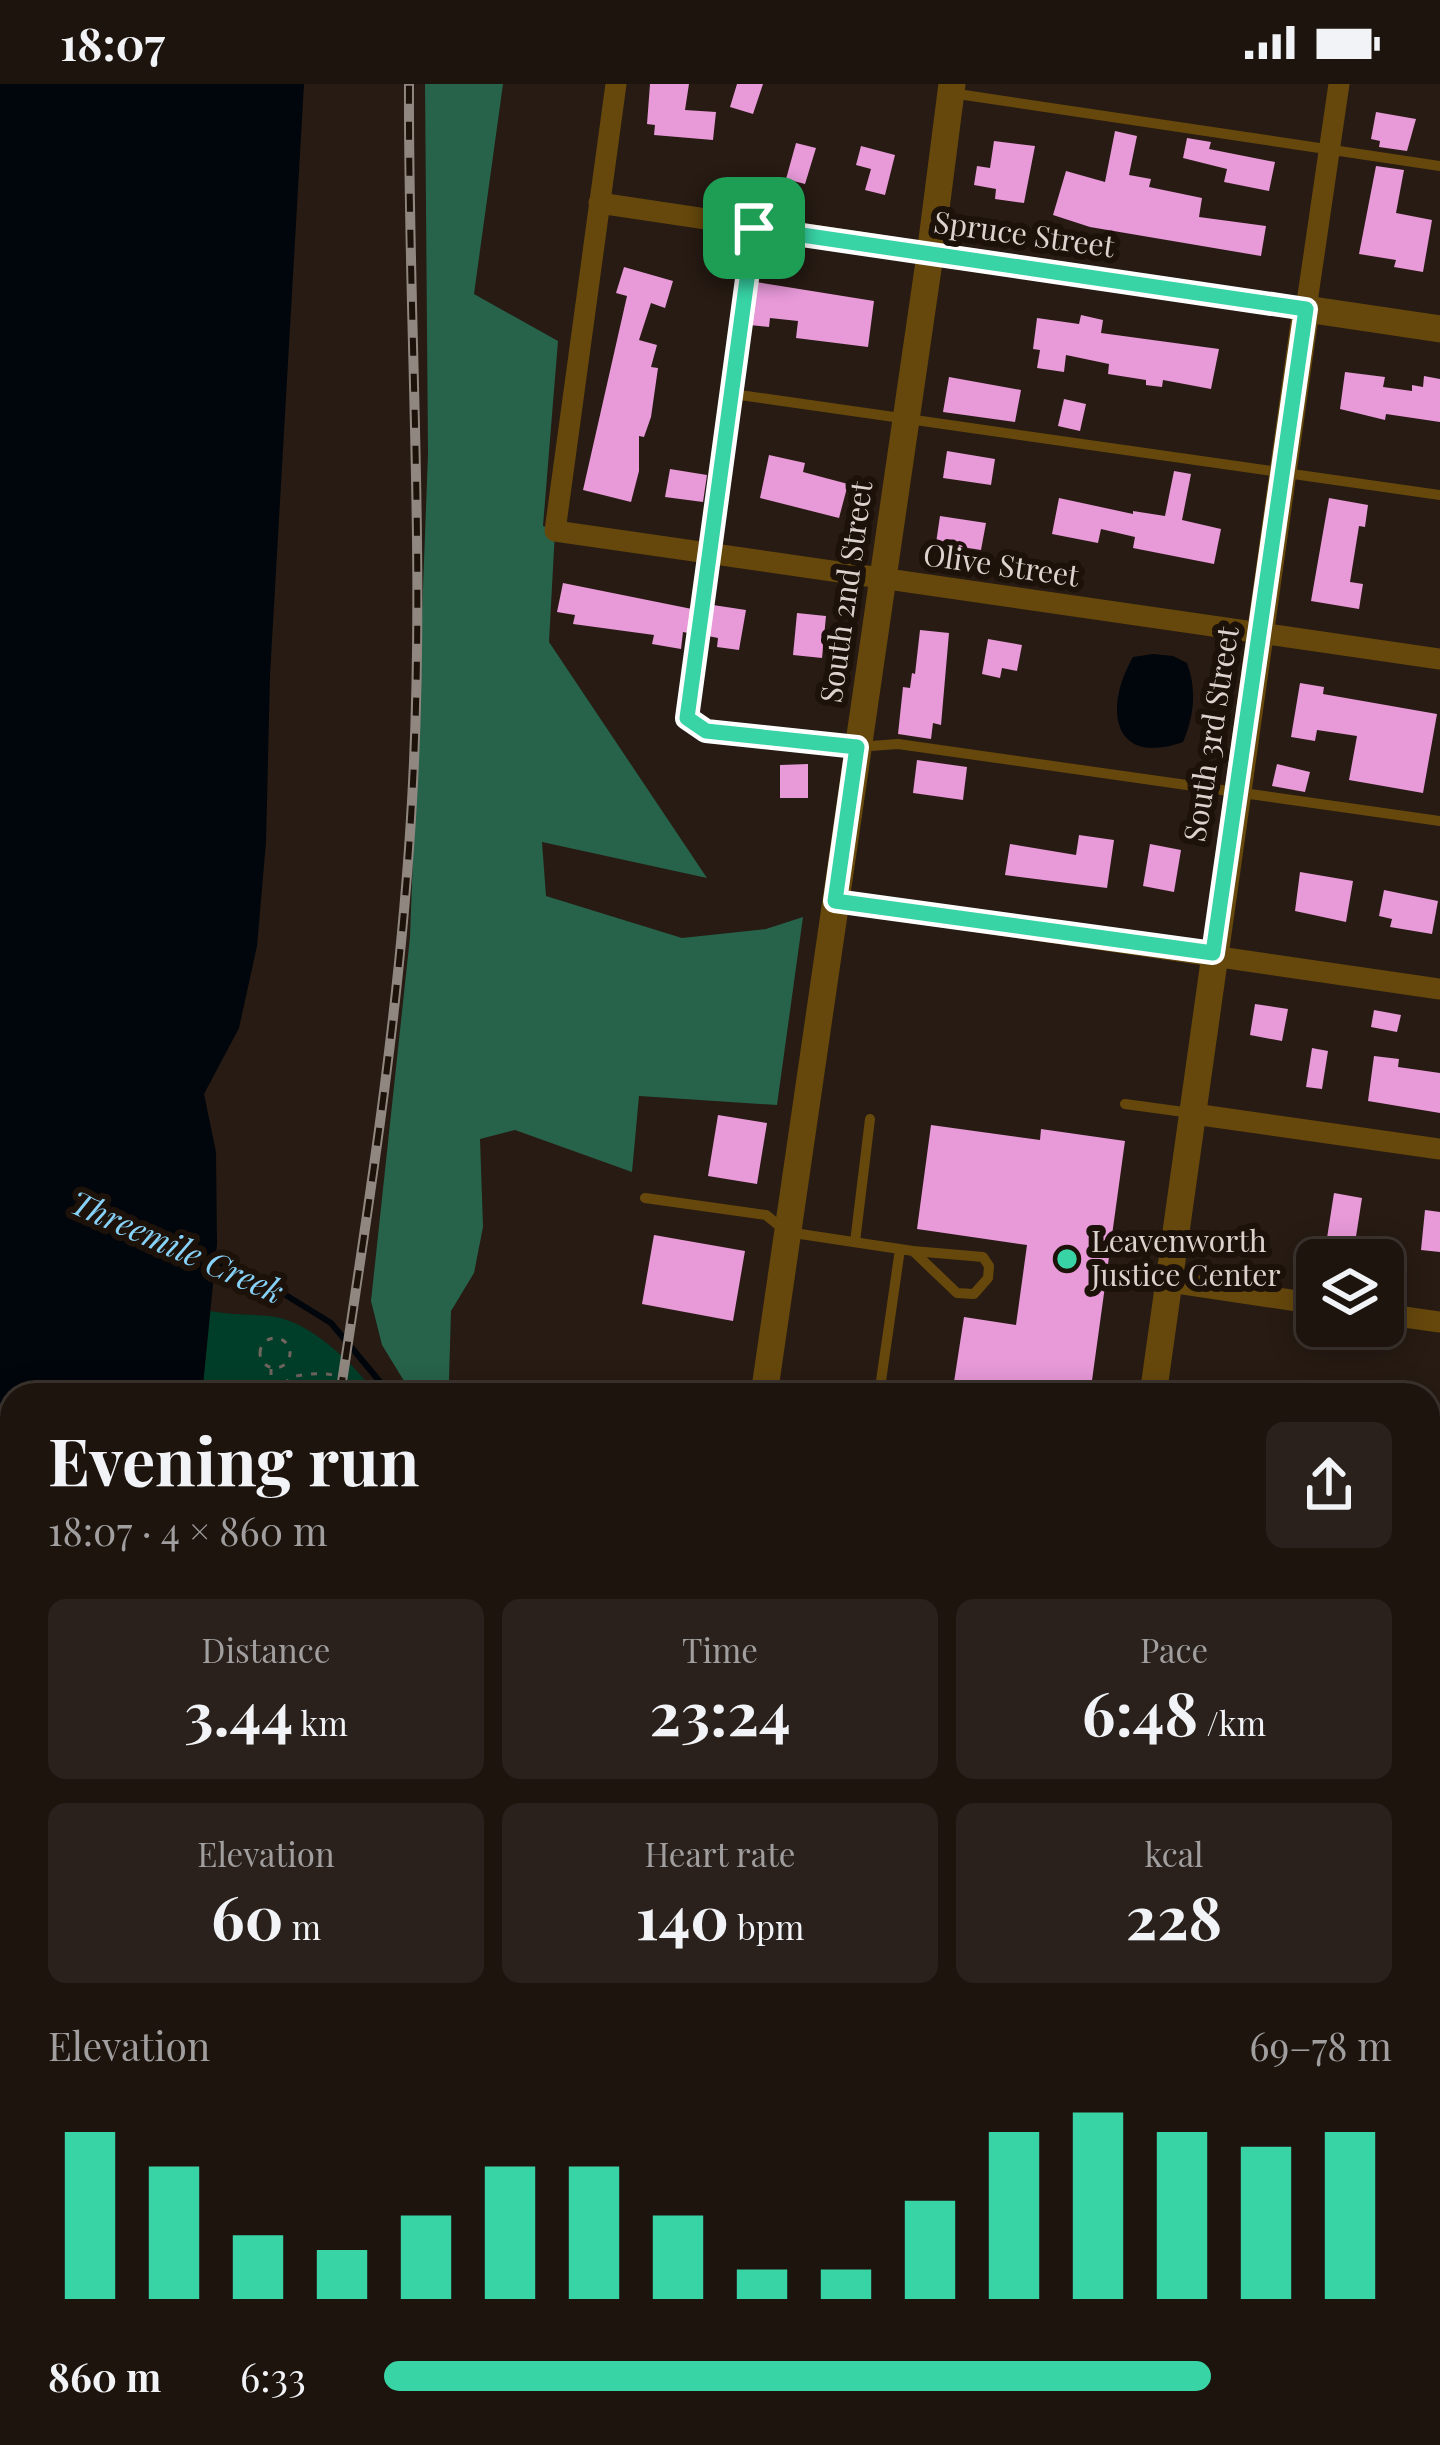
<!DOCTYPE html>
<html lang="en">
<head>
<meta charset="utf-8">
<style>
	:root { --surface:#1d140e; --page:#2a211c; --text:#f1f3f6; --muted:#a09e9e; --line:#3b332e; --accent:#38d4a6 }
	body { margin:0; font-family:"Playfair Display",serif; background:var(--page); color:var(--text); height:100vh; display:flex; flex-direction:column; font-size:45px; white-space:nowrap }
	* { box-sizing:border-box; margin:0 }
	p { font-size:39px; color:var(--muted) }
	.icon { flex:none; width:66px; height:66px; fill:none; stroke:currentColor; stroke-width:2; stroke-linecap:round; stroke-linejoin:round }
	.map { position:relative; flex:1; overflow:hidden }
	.sheet { position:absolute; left:0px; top:1299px; width:1440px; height:1062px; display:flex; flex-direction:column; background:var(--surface); border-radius:36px 36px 0 0; box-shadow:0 6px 30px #0003,0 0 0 3px var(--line) }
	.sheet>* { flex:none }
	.fabs { position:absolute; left:1296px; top:1155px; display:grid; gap:24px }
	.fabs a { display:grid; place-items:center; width:108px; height:108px; border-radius:18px; background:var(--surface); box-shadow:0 6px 30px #0003,0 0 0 3px var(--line); font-size:60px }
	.pin { position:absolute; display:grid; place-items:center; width:102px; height:102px; color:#fff; margin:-51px; border-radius:24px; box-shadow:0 6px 18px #0006 }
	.round { display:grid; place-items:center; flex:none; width:126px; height:126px; border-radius:18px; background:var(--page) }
	.summary { display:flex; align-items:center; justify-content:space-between; height:204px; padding:0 48px }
	h1 { font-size:66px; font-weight:700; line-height:90px }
	.stats { display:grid; grid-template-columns:repeat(3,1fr); gap:18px; height:204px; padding:12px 48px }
	.stats div { display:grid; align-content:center; border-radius:18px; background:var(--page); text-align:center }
	.stats b { font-size:60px; font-weight:700 }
	.stats small { font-size:33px; font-weight:400 }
	.stats p { font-size:33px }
	.chart { height:336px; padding:24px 48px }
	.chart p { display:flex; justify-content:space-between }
	.chart svg { width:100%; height:216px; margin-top:12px; stroke:var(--accent); stroke-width:6 }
	ul { padding:0 48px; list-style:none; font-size:39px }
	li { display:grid; grid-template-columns:192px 144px 1fr; align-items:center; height:90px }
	li i { height:30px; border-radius:15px; background:var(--accent) }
	.status { display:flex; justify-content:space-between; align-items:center; height:84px; padding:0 60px; background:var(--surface); direction:ltr }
	.status svg { height:33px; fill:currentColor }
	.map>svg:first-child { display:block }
	.green { fill:#013e29 }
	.forest { fill:#27624a }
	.water { fill:#00060c }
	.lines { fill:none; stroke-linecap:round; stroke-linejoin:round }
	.stream { stroke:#00060c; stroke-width:6 }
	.building { fill:#e799d8 }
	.path { stroke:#6f655e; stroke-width:3; stroke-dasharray:6 9; stroke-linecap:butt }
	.service { stroke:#66480c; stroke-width:10 }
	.minor { stroke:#66480c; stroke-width:21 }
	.tertiary { stroke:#66480c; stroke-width:27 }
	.trunk { stroke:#a88039; stroke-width:33 }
	.rail-casing { stroke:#918781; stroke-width:10 }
	.rail { stroke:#1d120a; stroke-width:6; stroke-dasharray:18; stroke-linecap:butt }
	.route-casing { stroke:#fff; stroke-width:24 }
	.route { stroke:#38d4a6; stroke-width:15 }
	.poi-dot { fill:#38d4a6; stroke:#1d120a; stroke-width:4.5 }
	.labels { text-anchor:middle; stroke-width:12; stroke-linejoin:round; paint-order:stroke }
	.street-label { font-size:30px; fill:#dcd3ce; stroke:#1d120a }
	.poi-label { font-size:30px; fill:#dcd3ce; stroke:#1d120a; text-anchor:start }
	.water-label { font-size:33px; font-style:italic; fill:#87d2f8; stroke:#1d120a }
</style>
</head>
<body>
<div class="status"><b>18:07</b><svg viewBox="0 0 49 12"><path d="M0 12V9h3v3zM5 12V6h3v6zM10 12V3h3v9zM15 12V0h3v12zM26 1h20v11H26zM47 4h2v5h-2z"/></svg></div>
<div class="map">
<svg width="1440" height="2361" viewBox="0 0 1440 2361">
	<rect width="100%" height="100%" fill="#271b13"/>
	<path class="green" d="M210,1227C231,1231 248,1230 268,1232C307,1234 355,1280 376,1311H202Z
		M15,2349H106L103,2361H13Z"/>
	<path class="forest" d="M425,0H503L474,210L558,257L543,442L555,447L549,558L707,794L542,758L546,812L682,854L766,845L803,833L777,1021L639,1012L632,1088L515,1046L480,1055L483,1143L474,1189L451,1227L449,1296L453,1311L412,1310L382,1261L371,1217L410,853L428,370Z"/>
	<path class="water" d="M0,0H304L270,591L266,758L257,862L239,944L204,1010L216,1068L217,1160L202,1311H12L13,2361H0Z
		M1153,570L1173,572L1187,579C1197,606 1194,632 1183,658C1111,683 1104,623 1133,573Z"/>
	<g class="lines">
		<path class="stream" d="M210,1175L263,1197L331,1239L391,1311
			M1428,1652L1440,1655"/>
	</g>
	<path class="building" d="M650,0H689L685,26L716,28L713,56L654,51L655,41L647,40Z
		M737,0H763L753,30L730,23Z
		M1376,28L1416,35L1407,67L1379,63L1380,57L1371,55Z
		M1115,47L1137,52L1129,91L1151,95L1149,103L1202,114L1199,133L1266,142L1261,172L1090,143L1053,131L1066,87L1105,98Z
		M1187,54L1211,58L1209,65L1275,78L1269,107L1224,98L1227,85L1183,74Z
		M994,57L1035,62L1024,119L995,115L996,105L974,101L977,82L990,84Z
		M796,59L816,64L805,100L786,95Z
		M861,62L895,71L885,111L865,106L871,85L856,81Z
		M1376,82L1404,86L1396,129L1432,136L1423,188L1394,183L1396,176L1359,170Z
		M624,183L673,197L665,224L651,219L639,256L657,261L651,283L658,284L651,333L644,353L639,352V387L631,418L583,406L627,212L616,209Z
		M756,198L874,217L868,263L796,254L798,237L770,234L769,243L750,241Z
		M1081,231L1103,236L1101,249L1219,265L1211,305L1163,296L1162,303L1146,301V296L1108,290L1109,280L1066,271L1064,288L1037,284L1040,266L1033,265L1037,234L1079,240Z
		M1345,288L1385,293L1383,303L1412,307V301L1423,303L1424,292L1440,295V338L1386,330L1385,336L1340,325Z
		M949,293L1021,306L1015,338L943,328Z
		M1064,315L1086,320L1080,347L1058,342Z
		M947,367L995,375L991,401L943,394Z
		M769,371L805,379L803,388L848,400L839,434L760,414Z
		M670,385L707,391L703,418L665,413Z
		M1174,387L1191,390L1182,436L1221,445L1214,480L1133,464L1135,453L1101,445L1098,459L1052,450L1059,414L1133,430V427L1165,432Z
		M1329,414L1368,421L1365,443L1359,442L1350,498L1363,500L1359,525L1311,517Z
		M940,432L986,439L981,466L936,459Z
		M563,499L692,525L688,549L683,548L681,565L652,560L654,551L573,540L575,531L557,528Z
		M713,521L746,526L739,566L717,563L718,554L708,552Z
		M797,529L826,532L822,574L793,571Z
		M920,546L949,549L941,641L933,639L931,655L898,650L903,603L910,604L912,589L915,590Z
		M988,555L1022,561L1017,587L1002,584L1000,594L982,590Z
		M1300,599L1324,603L1323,610L1437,630L1423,709L1349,696L1357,652L1317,646L1315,657L1291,653Z
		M917,676L967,683L963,716L913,709Z
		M808,680V714H780V681Z
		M1277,680L1310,688L1305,708L1272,702Z
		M1079,751L1114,756L1107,804L1005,791L1010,760L1076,771Z
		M1150,760L1181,766L1174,808L1143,802Z
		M1300,788L1353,797L1346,838L1295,827Z
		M1384,806L1438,817L1432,850L1390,843L1392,835L1379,832Z
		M1255,920L1288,925L1282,957L1250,951Z
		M1374,926L1401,931L1397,948L1371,943Z
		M1312,964L1328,967L1322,1005L1306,1003Z
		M1374,972L1399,975L1398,983L1440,989V1029L1368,1017Z
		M718,1031L767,1039L757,1100L708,1092Z
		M931,1041L1040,1056L1041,1045L1125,1057L1090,1311H1050L954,1298L964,1233L1016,1241L1027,1161L917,1145Z
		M1334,1109L1362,1114L1355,1159L1327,1154Z
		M1425,1126L1440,1128V1168L1421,1166Z
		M654,1151L745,1167L733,1237L642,1220Z"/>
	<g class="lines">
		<path class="path" d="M260 1269a15 15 0 1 1 30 0a15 15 0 1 1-30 0Z
			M271,1285V1311
			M274,1311L291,1293C319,1287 346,1287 364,1311
			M1428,1633L1440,1637
			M69,2349L70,2361"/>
		<path class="service" d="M951,9L1440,82
			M754,144L690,608L687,634L706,647L857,663L898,660L1440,737
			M733,310L1440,411
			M1125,1020L1191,1029
			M645,1114L766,1131L787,1148L913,1167L957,1209L974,1210L988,1194L989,1182L983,1173L913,1167
			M855,1158L870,1035
			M879,1311L900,1165
			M1428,2145L1440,2147
			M928,2349L990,2359"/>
		<path class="minor" d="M616,0L555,447L1440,575
			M599,119L1306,225L1339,0
			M835,817L1440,905
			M1194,1030L1440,1065
			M1170,1198L1317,1220
			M1383,1230L1440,1238
			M1428,2289L1440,2291
			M318,2361L320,2349"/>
		<path class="tertiary" d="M764,1311L930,171L952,0
			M1153,1311L1306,225L1440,245
			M610,2361L612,2349
			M994,2361L996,2349"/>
		<path class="trunk" d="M1428,2074L1440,1996
			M1383,2361L1385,2349"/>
		<defs>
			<path id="rail" d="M340,1311C370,1114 401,916 412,717C426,478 408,239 409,0
				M153,2361L158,2349"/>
		</defs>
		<use href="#rail" class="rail-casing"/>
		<use href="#rail" class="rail"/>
	</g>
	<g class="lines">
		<defs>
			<path id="route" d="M754,144L1306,225L1213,869L835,817L857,663L706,647L687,634Z"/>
		</defs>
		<use href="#route" class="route-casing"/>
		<use href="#route" class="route"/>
	</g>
	<circle class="poi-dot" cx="1067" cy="1175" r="12"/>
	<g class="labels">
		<g class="street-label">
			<text transform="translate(1024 151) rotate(8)" y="10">Spruce Street</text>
			<text transform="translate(1001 482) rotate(8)" y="10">Olive Street</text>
			<text transform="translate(847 508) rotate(-82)" y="10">South 2nd Street</text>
			<text transform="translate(1212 650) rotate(-81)" y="10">South 3rd Street</text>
		</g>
		<g class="poi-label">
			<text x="1091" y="1168">Leavenworth<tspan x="1091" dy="34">Justice Center</tspan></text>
		</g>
		<g class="water-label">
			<text transform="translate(177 1163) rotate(24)" y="12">Threemile Creek</text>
		</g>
	</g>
</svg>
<div class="fabs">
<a><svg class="icon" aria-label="layers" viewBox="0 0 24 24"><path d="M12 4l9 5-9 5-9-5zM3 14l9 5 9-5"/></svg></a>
</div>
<div class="pin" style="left:754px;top:144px;background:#1e9e55"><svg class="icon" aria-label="arrive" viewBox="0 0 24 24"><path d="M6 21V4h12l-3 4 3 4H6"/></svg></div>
<section class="sheet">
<div class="summary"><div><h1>Evening run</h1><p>18:07 · 4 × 860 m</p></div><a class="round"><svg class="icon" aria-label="share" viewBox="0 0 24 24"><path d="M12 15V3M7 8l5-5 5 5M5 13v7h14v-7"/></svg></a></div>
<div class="stats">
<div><p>Distance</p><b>3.44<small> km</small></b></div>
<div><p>Time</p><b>23:24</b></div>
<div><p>Pace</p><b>6:48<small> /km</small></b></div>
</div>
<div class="stats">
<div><p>Elevation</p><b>60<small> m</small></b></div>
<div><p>Heart rate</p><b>140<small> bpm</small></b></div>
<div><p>kcal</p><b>228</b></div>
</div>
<div class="chart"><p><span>Elevation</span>69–78 m</p>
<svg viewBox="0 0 160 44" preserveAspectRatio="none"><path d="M5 44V10M15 44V17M25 44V31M35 44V34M45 44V27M55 44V17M65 44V17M75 44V27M85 44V38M95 44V38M105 44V24M115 44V10M125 44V6M135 44V10M145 44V13M155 44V10"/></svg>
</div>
<ul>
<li><b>860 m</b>6:33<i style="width:82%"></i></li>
</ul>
</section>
</div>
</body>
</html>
